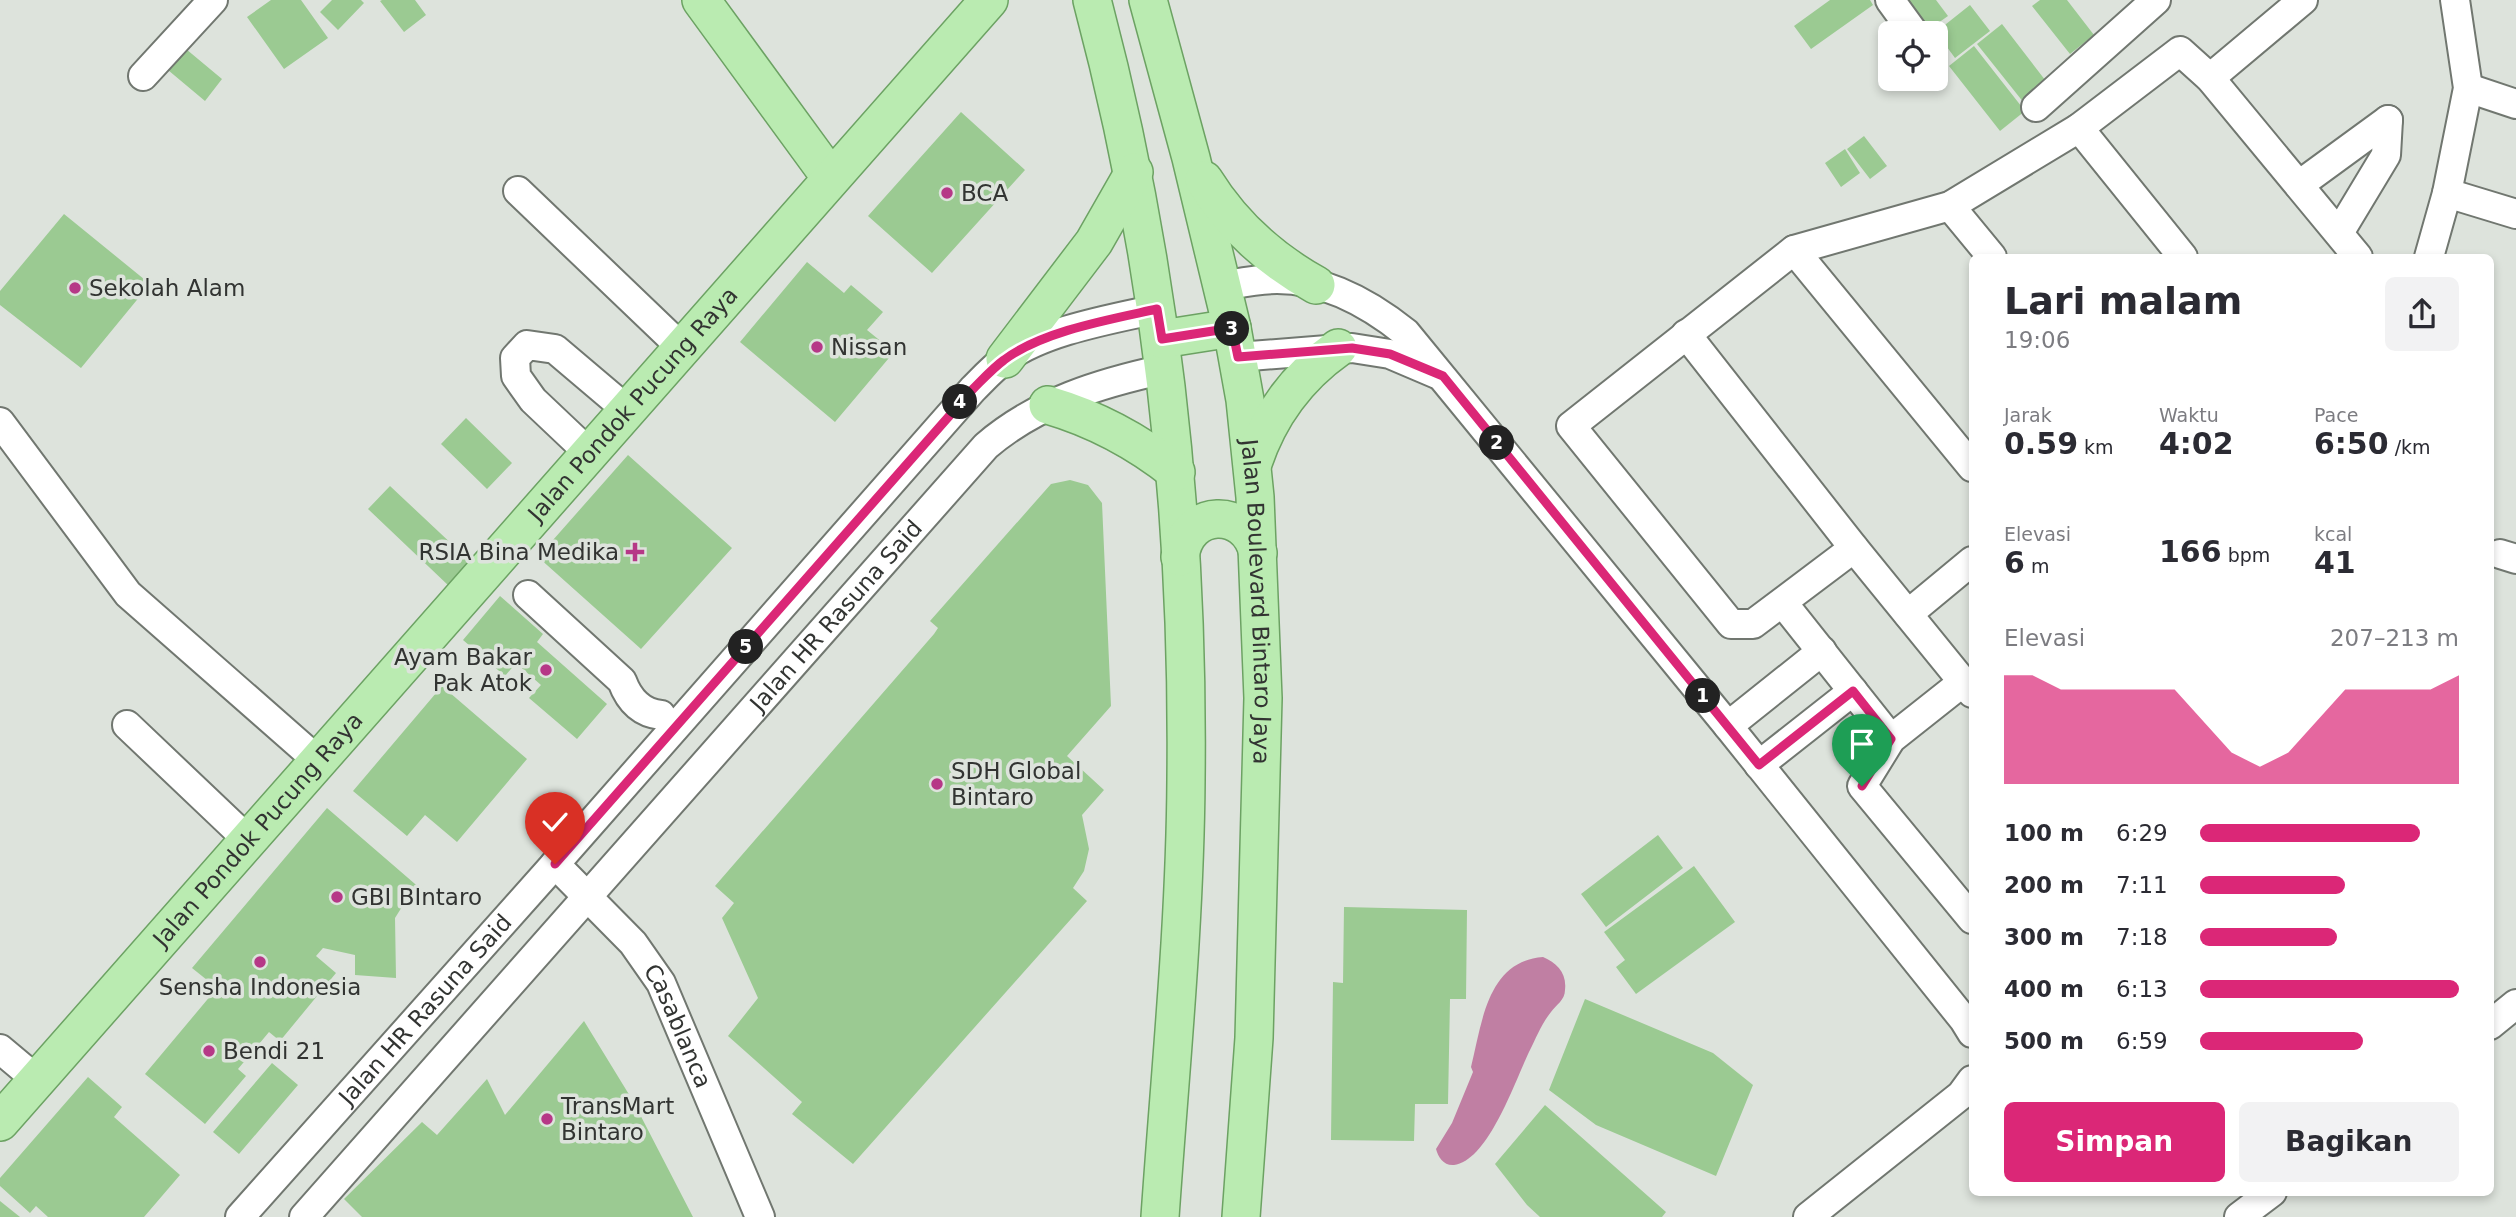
<!DOCTYPE html>
<html lang="id">
<head>
<meta charset="utf-8">
<style>
	:root { --surface:#fff; --page:#f2f2f3; --text:#2b2b33; --muted:#7c7c81; --accent:#db2777 }
	body { margin:0; font-family:"DejaVu Sans",sans-serif; background:var(--page); color:var(--text); height:100vh; display:flex; flex-direction:column; font-size:26px; white-space:nowrap }
	* { box-sizing:border-box; margin:0 }
	p { font-size:23px; color:var(--muted) }
	.icon { flex:none; width:38px; height:38px; fill:none; stroke:currentColor; stroke-width:2; stroke-linecap:round; stroke-linejoin:round }
	.map { position:relative; flex:1; overflow:hidden }
	.drawer { position:absolute; left:1969px; top:254px; width:525px; height:942px; display:flex; flex-direction:column; background:var(--surface); border-radius:10px; box-shadow:0 4px 10px #0003 }
	.drawer>* { flex:none }
	.fabs { position:absolute; left:1878px; top:21px; display:grid; gap:14px }
	.fabs a { display:grid; place-items:center; width:70px; height:70px; border-radius:10px; background:var(--surface); box-shadow:0 4px 10px #0003; font-size:35px }
	.pin { position:absolute; display:grid; place-items:center; width:60px; height:60px; color:#fff; margin:-72px -30px; border-radius:50% 50% 50% 0; rotate:-45deg; box-shadow:0 0 7px #0007 }
	.pin .icon { rotate:45deg }
	.km { position:absolute; width:35px; height:35px; margin:-18px; border-radius:50%; background:#222; color:#fff; font-size:19px; line-height:35px; text-align:center }
	.round { display:grid; place-items:center; flex:none; width:74px; height:74px; border-radius:10px; background:var(--page) }
	.head { display:flex; align-items:center; justify-content:space-between; height:119px; padding:0 35px }
	h1 { font-size:38px; font-weight:700; line-height:52px }
	.stats { display:grid; grid-template-columns:repeat(3,1fr); gap:10px; height:119px; padding:7px 35px }
	.stats div { display:grid; align-content:center }
	.stats b { font-size:30px; font-weight:700 }
	.stats small { font-size:19px; font-weight:400 }
	.stats p { font-size:19px }
	.chart { height:196px; padding:14px 35px }
	.chart p { display:flex; justify-content:space-between }
	.chart svg { width:100%; height:126px; margin-top:7px; fill:var(--accent); opacity:.7 }
	.button { display:flex; gap:14px; margin-top:auto; padding:14px 35px }
	.button a { flex:1; height:80px; border-radius:10px; background:var(--accent); color:#fff; font-size:28px; font-weight:700; line-height:80px; text-align:center }
	.button a+a { background:var(--page); color:var(--text) }
	ul { padding:0 35px; list-style:none; font-size:23px }
	li { display:grid; grid-template-columns:112px 84px 1fr; align-items:center; height:52px }
	li i { height:18px; border-radius:9px; background:var(--accent) }
	.map>svg:first-child { display:block }
	.water { fill:#c07fa3 }
	.building { fill:#9bca92 }
	.lines { fill:none; stroke-linecap:round; stroke-linejoin:round }
	.minor-casing { stroke:#717770; stroke-width:32 }
	.major-casing { stroke:#6ca263; stroke-width:40 }
	.minor { stroke:#fff; stroke-width:28 }
	.major { stroke:#baebb1; stroke-width:37 }
	.route-casing { stroke:#fff; stroke-width:14 }
	.route { stroke:#db2777; stroke-width:9 }
	.poi-dot { fill:#b63887; stroke:#dde3dc; stroke-width:2.5 }
	.labels { text-anchor:middle; stroke-width:7; stroke-linejoin:round; paint-order:stroke }
	.poi-label { font-size:23px; fill:#323432; stroke:#dde3dc; text-anchor:start }
	.street-label { font-size:23px; fill:#323432; stroke:#dde3dc }
</style>
</head>
<body>
<div class="map">
<svg width="2516" height="1217" viewBox="0 0 2516 1217">
	<rect width="100%" height="100%" fill="#dde3dc"/>
	<path class="water" d="M1543,957C1557,963 1567,973 1565,990C1565,1000 1556,1005 1551,1012C1542,1023 1536,1038 1530,1050C1516,1078 1489,1161 1454,1165C1444,1166 1438,1157 1436,1149L1452,1123L1473,1072L1471,1067C1482,1023 1487,961 1543,957Z"/>
	<path class="building" d="M271,0H301L328,38L284,69L247,17Z
		M332,0H361L364,3L338,30L320,12Z
		M382,0H415L426,15L404,32L380,1Z
		M1830,0H1870L1873,5L1811,49L1794,26Z
		M1900,0H1936L1948,16L1924,33Z
		M2040,0H2067L2094,35L2070,54L2032,6Z
		M1970,5L1990,31L1955,58L1936,32Z
		M2002,24L2052,89L2028,108L1977,44Z
		M180,44L222,79L205,101L162,65Z
		M1974,46L2025,111L2000,131L1949,66Z
		M961,112L1025,170L932,273L868,216Z
		M1864,136L1887,166L1870,179L1847,149Z
		M1845,149L1860,173L1841,187L1825,163Z
		M64,214L150,284L81,368L0,305V291Z
		M807,262L844,293L851,285L883,312L867,330L894,352L835,422L740,342Z
		M466,418L512,463L487,489L441,444Z
		M628,455L732,548L641,649L538,557Z
		M1070,480L1088,485L1102,503L1111,706L1067,756L1104,790L1082,815L1089,849L1084,871L1073,888L1087,901L853,1164L792,1114L802,1102L728,1036L758,998L722,918L734,903L715,886L934,634L938,628L930,621L1051,484Z
		M390,486L472,563L450,587L368,509Z
		M500,596L543,634L537,642L607,704L577,739L529,698L541,685L516,663L505,676L463,640Z
		M442,686L527,759L457,842L425,815L407,836L353,791Z
		M327,808L422,890L405,902L395,918L396,978L355,975V955L323,948L316,956L336,973L280,1041L269,1032L238,1069L246,1076L205,1124L145,1074L217,988L192,968Z
		M1658,835L1683,868L1606,927L1581,894Z
		M1694,866L1735,922L1636,994L1616,967L1625,960L1604,932Z
		M1344,907L1467,910L1466,999H1450L1448,1104H1415L1414,1141L1331,1140L1333,982L1343,983Z
		M1585,999L1713,1053L1753,1085L1716,1176L1596,1125L1549,1090Z
		M584,1021L633,1101L693,1217H362L344,1199L422,1122L437,1135L487,1079L505,1115Z
		M272,1063L298,1085L239,1154L213,1132Z
		M88,1077L122,1107L114,1117L180,1175L144,1217H48L36,1206L30,1213L0,1186V1178Z
		M1545,1105L1666,1212L1662,1217H1540L1527,1205L1495,1164Z
		M0,1201L20,1217H0Z"/>
	<g class="lines">
		<defs>
			<g id="minor">
				<path d="M1890,0L1914,33"/>
				<path d="M143,76L213,0"/>
				<path d="M2210,78L2303,0"/>
				<path d="M2468,88L2516,104"/>
				<path d="M2036,107L2156,0"/>
				<path d="M2079,128L2183,257"/>
				<path d="M2299,185L2388,120"/>
				<path d="M518,191L682,348"/>
				<path d="M2447,193L2516,214"/>
				<path d="M1950,206L1992,257"/>
				<path d="M2339,233L2386,155L2388,120"/>
				<path d="M1794,250L1972,467"/>
				<path d="M2429,257L2447,193L2468,88L2455,0"/>
				<path d="M1222,286C1240,283 1259,279 1277,279C1325,279 1370,304 1406,333L1728,726L1964,1020L1972,1033"/>
				<path d="M1686,334L1854,548L1972,693"/>
				<path d="M1238,357L1352,348L1390,354L1437,374"/>
				<path d="M0,422L128,594L317,760"/>
				<path d="M589,453L533,400L516,376L515,358L527,345L555,349L627,410"/>
				<path d="M1854,548L1753,624H1731L1571,426L1794,250L1950,206L2079,128L2180,51L2210,78L2358,257"/>
				<path d="M2500,554L2516,559"/>
				<path d="M528,595L622,681C629,700 641,713 661,715"/>
				<path d="M1783,603L1891,739"/>
				<path d="M1908,614L1972,561"/>
				<path d="M1963,682L1891,739L1862,786L1972,919"/>
				<path d="M127,725L248,840"/>
				<path d="M1728,726L1822,651"/>
				<path d="M1759,765L1853,691"/>
				<path id="s1" d="M555,864L633,943L661,983L760,1217"/>
				<path d="M2490,1025L2516,1004"/>
				<path d="M0,1049L37,1080"/>
				<path id="s2" d="M240,1217L555,864L973,389C983,379 993,368 1004,360C1041,331 1112,319 1157,309"/>
				<path id="s3" d="M304,1217L986,446C1037,402 1101,383 1165,369"/>
				<path d="M1808,1217L1961,1095L1972,1080"/>
				<path d="M2239,1217L2272,1192"/>
			</g>
			<g id="major">
				<path d="M701,0L831,178"/>
				<path d="M1092,0C1161,259 1189,512 1186,780C1185,926 1170,1072 1160,1217"/>
				<path id="s4" d="M1148,0L1191,158L1232,328L1245,400L1255,497L1263,698L1254,1038L1241,1217"/>
				<path d="M1204,180C1232,225 1269,259 1316,285"/>
				<path d="M1162,339L1232,328"/>
				<path d="M1005,359L1094,242L1134,172"/>
				<path d="M1048,405C1096,419 1137,441 1176,472"/>
				<path d="M1253,463C1269,415 1297,377 1338,348"/>
				<path d="M1180,557C1186,508 1247,506 1258,553"/>
				<path id="s5" d="M0,1122L989,0"/>
			</g>
		</defs>
		<use href="#minor" class="minor-casing"/>
		<use href="#major" class="major-casing"/>
		<use href="#minor" class="minor"/>
		<use href="#major" class="major"/>
	</g>
	<g class="lines">
		<defs>
			<path id="route" d="M555,864L973,389C983,379 993,368 1004,360C1042,331 1112,319 1157,309L1162,339L1232,328L1238,357L1352,348L1390,354L1443,376L1759,765L1853,691L1891,739L1862,786"/>
		</defs>
		<use href="#route" class="route-casing"/>
		<use href="#route" class="route"/>
	</g>
	<g class="poi-dot">
		<circle cx="947" cy="193" r="7"/>
		<circle cx="75" cy="288" r="7"/>
		<circle cx="817" cy="347" r="7"/>
		<path d="M631.5 541.5h7v7h7v7h-7v7h-7v-7h-7v-7h7z"/>
		<circle cx="546" cy="670" r="7"/>
		<circle cx="937" cy="784" r="7"/>
		<circle cx="337" cy="897" r="7"/>
		<circle cx="260" cy="962" r="7"/>
		<circle cx="209" cy="1051" r="7"/>
		<circle cx="547" cy="1119" r="7"/>
	</g>
	<g class="labels">
		<g class="poi-label">
			<text x="961" y="201">BCA</text>
			<text x="89" y="296">Sekolah Alam</text>
			<text x="831" y="355">Nissan</text>
			<text x="619" y="560" text-anchor="end">RSIA Bina Medika</text>
			<text x="532" y="665" text-anchor="end">Ayam Bakar<tspan x="532" dy="26">Pak Atok</tspan></text>
			<text x="951" y="779">SDH Global<tspan x="951" dy="26">Bintaro</tspan></text>
			<text x="351" y="905">GBI BIntaro</text>
			<text x="260" y="995" text-anchor="middle">Sensha Indonesia</text>
			<text x="223" y="1059">Bendi 21</text>
			<text x="561" y="1114">TransMart<tspan x="561" dy="26">Bintaro</tspan></text>
		</g>
		<g class="street-label">
			<text dy="8" stroke="none"><textPath href="#s5" startOffset="957">Jalan Pondok Pucung Raya</textPath></text>
			<text dy="8" stroke="none"><textPath href="#s4" startOffset="614">Jalan Boulevard Bintaro Jaya</textPath></text>
			<text dy="8" stroke="none"><textPath href="#s3" startOffset="803">Jalan HR Rasuna Said</textPath></text>
			<text dy="8" stroke="none"><textPath href="#s5" startOffset="390">Jalan Pondok Pucung Raya</textPath></text>
			<text dy="8" stroke="none"><textPath href="#s2" startOffset="278">Jalan HR Rasuna Said</textPath></text>
			<text dy="8" stroke="none"><textPath href="#s1" startOffset="206">Casablanca</textPath></text>
		</g>
	</g>
</svg>
<div class="fabs">
<a><svg class="icon" aria-label="locate" viewBox="0 0 24 24"><circle cx="12" cy="12" r="6"/><path d="M12 2v4M12 18v4M2 12h4M18 12h4"/></svg></a>
</div>
<div class="pin" style="left:1862px;top:786px;background:#1e9e55"><svg class="icon" aria-label="arrive" viewBox="0 0 24 24"><path d="M6 21V4h12l-3 4 3 4H6"/></svg></div>
<div class="pin" style="left:555px;top:864px;background:#d93025"><svg class="icon" aria-label="check" viewBox="0 0 24 24"><path d="M5 12l5 5 9-10"/></svg></div>
<b class="km" style="left:1703px;top:696px">1</b>
<b class="km" style="left:1497px;top:443px">2</b>
<b class="km" style="left:1232px;top:329px">3</b>
<b class="km" style="left:960px;top:402px">4</b>
<b class="km" style="left:746px;top:647px">5</b>
<section class="drawer">
<div class="head"><div><h1>Lari malam</h1><p>19:06</p></div><a class="round"><svg class="icon" aria-label="share" viewBox="0 0 24 24"><path d="M12 15V3M7 8l5-5 5 5M5 13v7h14v-7"/></svg></a></div>
<div class="stats">
<div><p>Jarak</p><b>0.59<small> km</small></b></div>
<div><p>Waktu</p><b>4:02</b></div>
<div><p>Pace</p><b>6:50<small> /km</small></b></div>
</div>
<div class="stats">
<div><p>Elevasi</p><b>6<small> m</small></b></div>
<div><b>166<small> bpm</small></b></div>
<div><p>kcal</p><b>41</b></div>
</div>
<div class="chart"><p><span>Elevasi</span>207–213 m</p>
<svg viewBox="0 0 160 44" preserveAspectRatio="none"><path d="M0 44V6L10 6L20 11L30 11L40 11L50 11L60 11L70 22L80 33L90 38L100 33L110 22L120 11L130 11L140 11L150 11L160 6V44z"/></svg>
</div>
<ul>
<li><b>100 m</b>6:29<i style="width:85%"></i></li>
<li><b>200 m</b>7:11<i style="width:56%"></i></li>
<li><b>300 m</b>7:18<i style="width:53%"></i></li>
<li><b>400 m</b>6:13<i style="width:100%"></i></li>
<li><b>500 m</b>6:59<i style="width:63%"></i></li>
</ul>
<div class="button"><a>Simpan</a><a>Bagikan</a></div>
</section>
</div>
</body>
</html>
